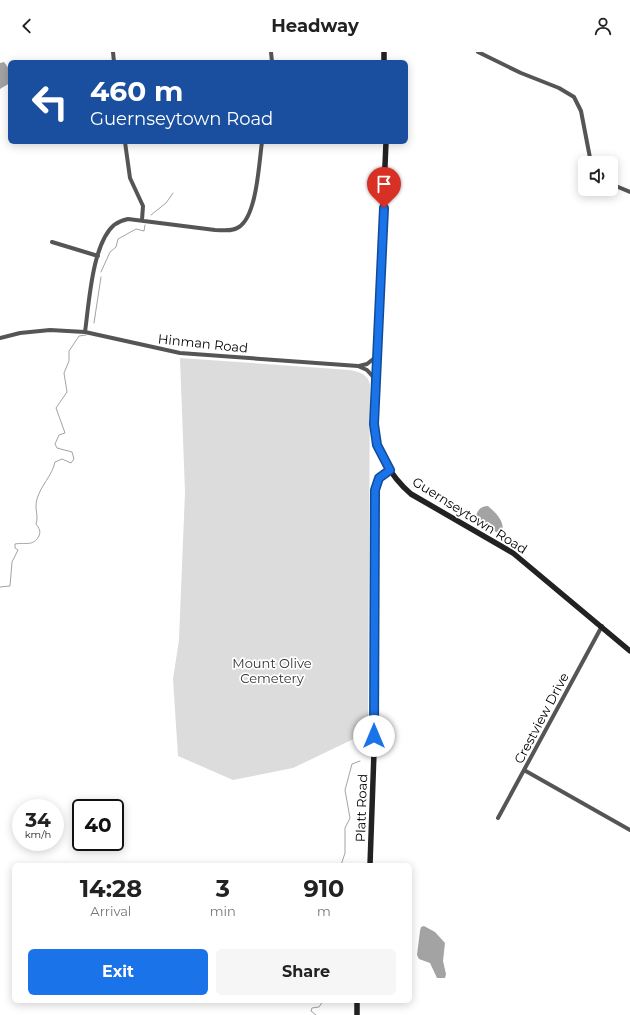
<!DOCTYPE html>
<style>
:root{--surface:#fff;--page:#f6f6f6;--text:#222;--muted:#767676;--accent:#1a73e8}
body{margin:0;font-family:Montserrat,sans-serif;background:var(--page);color:var(--text);height:100vh;display:flex;flex-direction:column;font-size:15px;white-space:nowrap}
*{box-sizing:border-box;margin:0}
p{font-size:13px;color:var(--muted)}
.icon{flex:none;width:22px;height:22px;fill:none;stroke:currentColor;stroke-width:2;stroke-linecap:round;stroke-linejoin:round}
.map{position:relative;flex:1;overflow:hidden}
.sheet{position:absolute;left:12px;top:811px;width:400px;height:140px;display:flex;flex-direction:column;background:var(--surface);border-radius:6px;box-shadow:0 2px 10px #0003}
.sheet>*{flex:none}
.top-card{position:absolute;left:8px;top:8px;width:400px;height:84px;border-radius:6px;box-shadow:0 2px 10px #0003;background:#1a4fa0;color:#fff;overflow:hidden}
.buttons{position:absolute;left:578px;top:104px;display:grid;gap:8px}
.buttons a{display:grid;place-items:center;width:40px;height:40px;border-radius:6px;background:var(--surface);box-shadow:0 2px 10px #0003;font-size:20px}
.speed{position:absolute;left:12px;top:747px;display:flex;gap:8px;font-size:20px;font-weight:700;text-align:center}
.speed>*{display:grid;place-content:center;width:52px;height:52px;border-radius:50%;background:var(--surface);box-shadow:0 2px 10px #0003;line-height:1}
.speed small{font-size:10px;font-weight:400}
.speed .limit{border:2px solid #111;border-radius:6px;background:#fff;color:#111}
.pin{position:absolute;display:grid;place-items:center;width:34px;height:34px;color:#fff;margin:-41px -17px;border-radius:50% 50% 50% 0;rotate:-45deg;box-shadow:0 0 4px #0007}
.pin .icon{rotate:45deg}
.me{position:absolute;width:44px;margin:-22px;rotate:0deg;stroke-linejoin:round;filter:drop-shadow(0 0 3px #0008)}
.turn{display:flex;align-items:center;gap:14px;height:84px;padding:0 16px;font-size:18px}
.turn .icon{width:52px;height:52px;stroke-width:2.5}
.turn b{display:block;font-size:28px;line-height:34px}
.eta{display:flex;justify-content:space-evenly;align-items:center;height:68px;text-align:center}
.eta b{font-size:24px;font-weight:700;line-height:28px}
.cta{display:flex;gap:8px;margin-top:auto;padding:8px 16px}
.cta a{flex:1;height:46px;border-radius:6px;background:var(--accent);color:#fff;font-size:16px;font-weight:700;line-height:46px;text-align:center}
.cta a+a{background:var(--page);color:var(--text)}
header{display:flex;justify-content:space-between;align-items:center;height:52px;padding:0 16px;background:var(--surface);font-size:18px;font-weight:700}
.map>svg:first-child{display:block}
</style>
<header><svg class="icon" aria-label="back" viewBox="0 0 24 24"><path d="M15 5l-7 7 7 7"/></svg>Headway<svg class="icon" aria-label="person" viewBox="0 0 24 24"><circle cx="12" cy="8" r="4"/><path d="M4 21q1-7 8-7t8 7"/></svg></header>
<div class="map">
<svg width="630" height="963" viewBox="0 0 630 963">
<rect width="100%" height="100%" fill="#fff"/>
<path fill="#dcdcdc" d="M 180,306 L 350,318 C 360,320 368,322 370,333 L 368,680 L 293,716 L 233,728 L 178,704 L 173,627 L 179,588 L 185,440 Z"/>
<path fill="#a3a3a3" d="M 4,10 L 10,18 L 10,31 L 0,37 L 0,11 Z
M 488,454 C 495,460 507,471 501,481 L 498,481 L 476,469 C 475,460 480,454 488,454 Z
M 424,874 L 435,880 L 445,891 L 443,909 L 446,922 L 445,926 L 437,926 L 430,911 L 419,907 L 417,903 L 420,879 L 421,875 Z"/>
<g fill="none" stroke-linecap="round" stroke-linejoin="round">
<path stroke="#a3a3a3" stroke-width="1" d="M 151,163 L 166,151 L 173,141
M 101,220 L 110,200 L 116,195 L 118,187 L 136,177 L 144,179 L 145,173
M 94,271 L 101,225
M 0,535 L 10,534 L 12,510 L 18,498 L 15,496 L 15,492 C 25,490 33,495 39,484 C 41,479 39,476 36,472 C 39,464 34,457 37,447 C 41,433 52,424 55,410 L 62,407 L 71,411 L 74,407 L 72,400 L 57,396 L 55,392 L 59,383 L 65,381 L 56,356 L 67,340 L 64,321 L 69,309 L 69,299 L 79,284 L 86,283
M 341,813 L 345,801 L 345,776 L 350,766 L 345,738 L 352,712 L 360,709
M 316,963 L 311,959 L 312,956 L 319,955 L 323,949"/>
<path stroke="#555" stroke-width="4" d="M 113,0 L 114,10
M 271,0 L 272,10
M 478,0 L 521,21 L 559,36 L 574,45 L 581,59 L 591,111
M 125,90 L 130,126 L 143,154 L 142,168
M 611,132 L 630,140
M 52,190 L 98,204
M 85,280 C 89,252 92,192 114,173 C 118,170 123,168 128,167 L 215,178 C 223,178 232,180 239,175 C 257,164 259,110 262,90
M 0,286 L 20,281 L 50,278 L 85,280 L 180,301 L 358,314 L 367,318 L 376,328
M 359,314 L 367,312 L 377,304
M 524,718 L 630,778
M 498,766 L 602,574"/>
<path stroke="#222" stroke-width="5.5" d="M 384,0 L 384,10
M 386,90 L 374,372 C 378,401 389,423 411,442 L 513,501 L 630,599
M 370,813 L 374,700 L 375,438 L 379,427 L 390,418
M 357,949 L 357,963"/>
</g>
<g fill="none" stroke-linecap="round" stroke-linejoin="round">
<defs>
<path id="route" d="M 374,684 L 375,438 L 379,426 L 390,418 L 377,393 L 374,372 L 384,156"/>
</defs>
<use href="#route" stroke="#114b97" stroke-width="10"/>
<use href="#route" stroke="#1a73e8" stroke-width="7"/>
</g>
<g text-anchor="middle" stroke-width="3.5" stroke-linejoin="round" paint-order="stroke">
<g font-size="13" fill="#000" stroke="#fff">
<text transform="translate(203 291) rotate(6)" y="5">Hinman Road</text>
<text transform="translate(470 463) rotate(32)" y="5">Guernseytown Road</text>
<text transform="translate(541 666) rotate(-62)" y="5">Crestview Drive</text>
<text transform="translate(361 756) rotate(-88)" y="5">Platt Road</text>
</g>
<g font-size="13" fill="#333" stroke="#fff">
<text x="272" y="616">Mount Olive<tspan x="272" dy="15">Cemetery</tspan></text>
</g>
</g>
</svg>
<div class="buttons">
<a><svg class="icon" aria-label="sound" viewBox="0 0 24 24"><path d="M4 9h4l5-4v14l-5-4H4zM17 9q2 3 0 6"/></svg></a>
</div>
<div class="speed"><div>34<small>km/h</small></div><div class="limit">40</div></div>
<div class="pin" style="left:384px;top:156px;background:#d93025"><svg class="icon" aria-label="arrive" viewBox="0 0 24 24"><path d="M6 21V4h12l-3 4 3 4H6"/></svg></div>
<svg class="me" style="left:374px;top:684px" viewBox="-20 -20 40 40"><circle r="19" fill="#fff"/><path d="M0-13L10 11 0 6-10 11z" fill="#1a73e8"/></svg>
<div class="top-card">
<div class="turn"><svg class="icon" aria-label="left" viewBox="0 0 24 24"><path d="M17 20v-9H6M10 6l-5 5 5 5"/></svg><div><b>460 m</b>Guernseytown Road</div></div>
</div>
<section class="sheet">
<div class="eta">
<div><b>14:28</b><p>Arrival</p></div>
<div><b>3</b><p>min</p></div>
<div><b>910</b><p>m</p></div>
</div>
<div class="cta"><a>Exit</a><a>Share</a></div>
</section>
</div>
